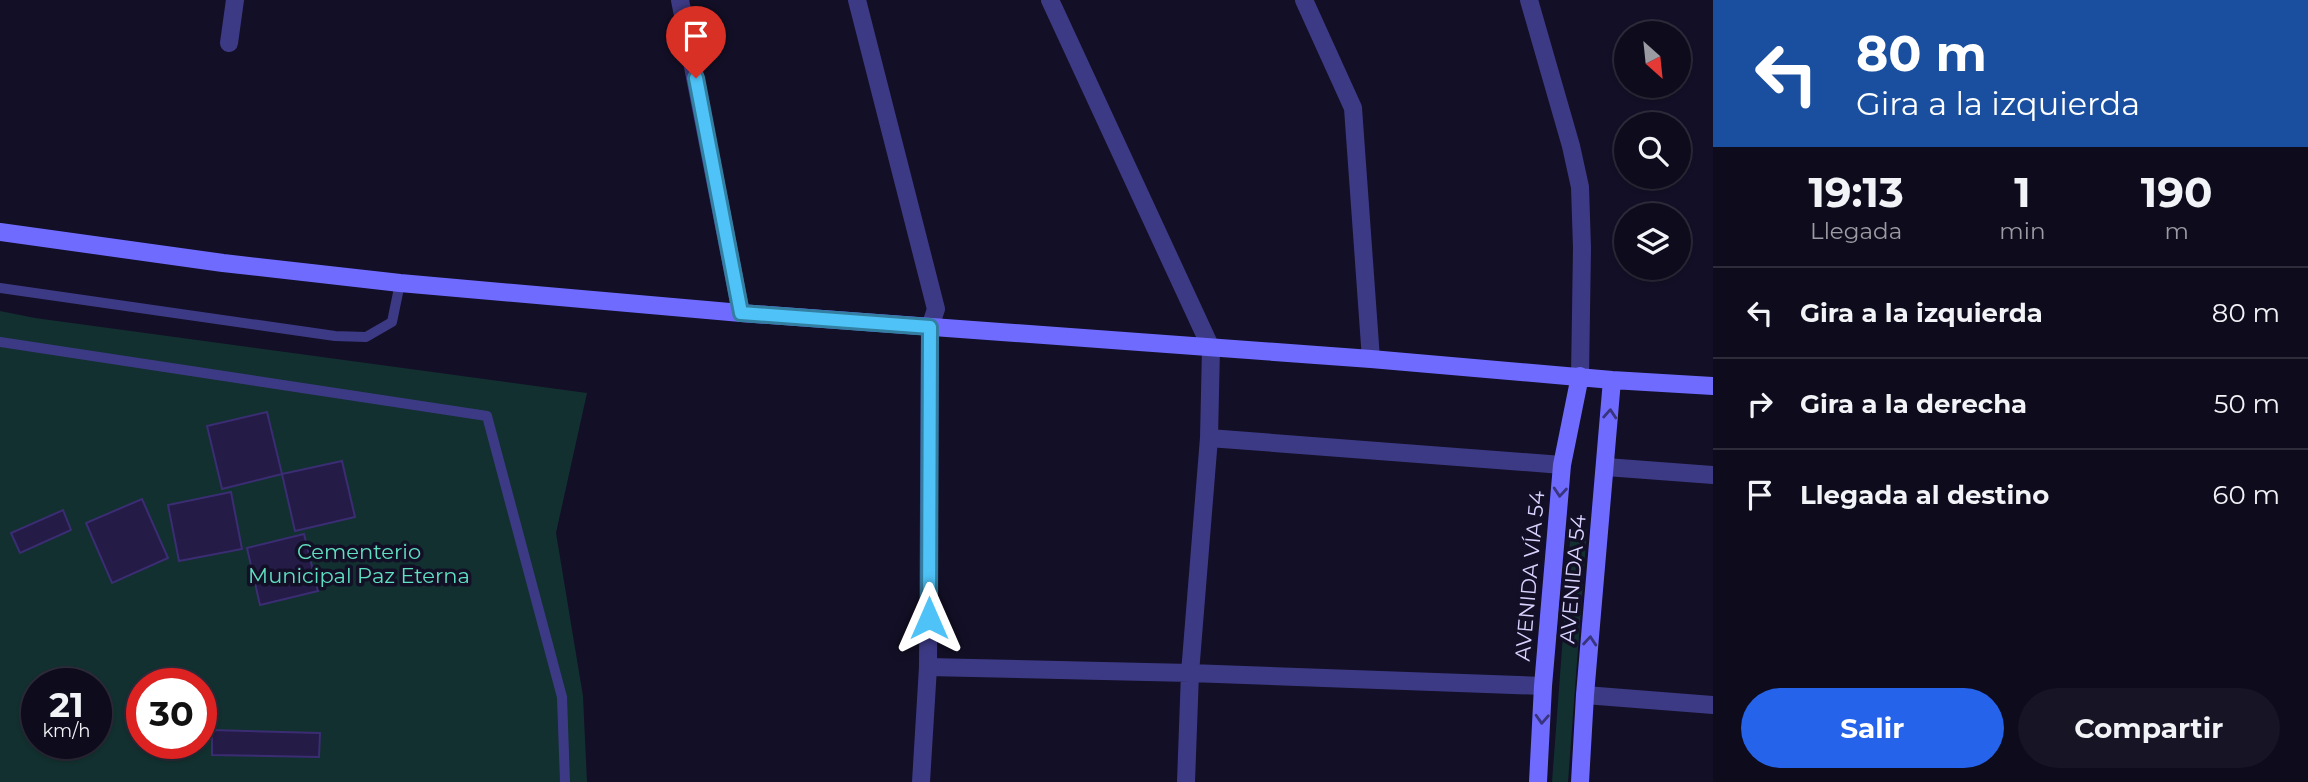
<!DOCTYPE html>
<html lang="es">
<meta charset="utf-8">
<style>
:root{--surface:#0e0b1c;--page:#171425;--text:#f1f3f6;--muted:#9b9ba3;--line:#2e2b3b;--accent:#2563eb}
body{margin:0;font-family:Montserrat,sans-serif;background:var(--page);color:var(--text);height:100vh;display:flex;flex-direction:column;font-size:26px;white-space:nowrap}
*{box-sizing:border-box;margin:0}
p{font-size:23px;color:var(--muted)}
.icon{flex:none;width:38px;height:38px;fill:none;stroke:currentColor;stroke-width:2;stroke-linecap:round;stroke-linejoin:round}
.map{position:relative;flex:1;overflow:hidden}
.drawer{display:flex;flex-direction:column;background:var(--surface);width:595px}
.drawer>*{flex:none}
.hud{background:#1a4fa0;color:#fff;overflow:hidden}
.needle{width:46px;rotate:153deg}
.buttons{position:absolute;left:1614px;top:21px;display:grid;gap:14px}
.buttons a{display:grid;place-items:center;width:77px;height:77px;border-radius:50%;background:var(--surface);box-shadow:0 2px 5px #0004,0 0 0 2px var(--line);font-size:35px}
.speed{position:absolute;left:21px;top:668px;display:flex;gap:14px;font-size:35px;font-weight:700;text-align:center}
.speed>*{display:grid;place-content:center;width:91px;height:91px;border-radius:50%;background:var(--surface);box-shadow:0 2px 5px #0004,0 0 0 2px var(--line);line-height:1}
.speed small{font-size:18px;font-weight:400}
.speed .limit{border:10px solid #d22;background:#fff;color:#111}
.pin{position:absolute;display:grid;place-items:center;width:60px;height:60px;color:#fff;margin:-72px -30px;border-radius:50% 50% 50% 0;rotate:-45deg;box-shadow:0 0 7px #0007}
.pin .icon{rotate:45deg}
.me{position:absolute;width:77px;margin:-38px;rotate:0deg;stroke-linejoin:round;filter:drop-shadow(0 0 5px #0008)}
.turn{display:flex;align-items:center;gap:24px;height:147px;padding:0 28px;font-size:32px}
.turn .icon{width:91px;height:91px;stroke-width:2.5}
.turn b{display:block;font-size:49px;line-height:60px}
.eta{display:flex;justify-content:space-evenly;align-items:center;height:119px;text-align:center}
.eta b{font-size:42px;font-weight:700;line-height:49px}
.action{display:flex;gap:14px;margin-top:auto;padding:14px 28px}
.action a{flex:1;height:80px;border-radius:42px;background:var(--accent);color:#fff;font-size:28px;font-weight:700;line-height:80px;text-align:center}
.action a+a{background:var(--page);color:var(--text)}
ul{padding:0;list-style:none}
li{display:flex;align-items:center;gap:21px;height:91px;padding:0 28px;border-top:2px solid var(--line)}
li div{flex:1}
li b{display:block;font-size:26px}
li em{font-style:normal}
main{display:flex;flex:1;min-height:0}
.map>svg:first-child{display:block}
</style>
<main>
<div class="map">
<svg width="1713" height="782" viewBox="0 0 1713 782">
<rect width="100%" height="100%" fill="#130f26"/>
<path fill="#12302f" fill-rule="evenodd" d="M 0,311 L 35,318 L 587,393 L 556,533 L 583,696 L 587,782 L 0,782 ZM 37,684 L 96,684 L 96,744 L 37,744 ZM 142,684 L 201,684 L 201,744 L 142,744 Z
M 1571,528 L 1587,529 L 1568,782 L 1552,782 Z"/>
<path fill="#241b47" stroke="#3b2d73" stroke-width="2" d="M 267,412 L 282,474 L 222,489 L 207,426 Z
M 342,461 L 355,517 L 295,531 L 282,474 Z
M 231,492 L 242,549 L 179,561 L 168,505 Z
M 142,499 L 168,558 L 112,583 L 86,523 Z
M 63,510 L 71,530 L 20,553 L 11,533 Z
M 304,534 L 318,591 L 260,605 L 247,548 Z
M 201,697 L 208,697 L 207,711 L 201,711 Z
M 212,730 L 320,733 L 319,757 L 212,755 Z"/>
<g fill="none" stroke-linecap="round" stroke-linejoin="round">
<path stroke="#3d3a85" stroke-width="10" d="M 0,288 L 335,336 L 366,337 L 392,322 L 400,283
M 0,342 L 487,416 L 562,697 L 565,782"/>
<path stroke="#3d3a85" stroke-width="18" d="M 680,0 L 741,313
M 857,0 L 936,309 L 930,327 L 928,667 L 921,782
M 1050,0 L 1211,348 L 1209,438 L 1190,673 L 1186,782
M 1304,0 L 1353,108 L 1371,359
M 1529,0 L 1571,146 L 1580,187 L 1582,248 L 1580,376
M 229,43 L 235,0
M 1209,438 L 1562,465
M 1606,467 L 1713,475
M 928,667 L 1190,673 L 1543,686
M 1585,695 L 1713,705"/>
<path stroke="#6f6bff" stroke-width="18" d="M 0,232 L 223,263 L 400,283 L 741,313 L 1371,359 L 1612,380 L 1713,386
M 1538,782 L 1543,686 L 1562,465 L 1580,376
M 1580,782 L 1585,695 L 1612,380"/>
</g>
<defs><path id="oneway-chevron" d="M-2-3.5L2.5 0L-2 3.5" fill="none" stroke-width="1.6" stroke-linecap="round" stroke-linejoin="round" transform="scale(1.75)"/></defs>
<g stroke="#38347d">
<use href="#oneway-chevron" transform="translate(1610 414) rotate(-86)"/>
<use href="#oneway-chevron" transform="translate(1560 492) rotate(95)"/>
<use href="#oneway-chevron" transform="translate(1590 641) rotate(-85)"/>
<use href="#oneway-chevron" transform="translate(1542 719) rotate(93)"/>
</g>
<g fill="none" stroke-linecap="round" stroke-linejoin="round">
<defs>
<path id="route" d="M 696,78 L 741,313 L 930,327 L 929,618"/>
</defs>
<use href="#route" stroke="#337fa1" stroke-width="18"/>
<use href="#route" stroke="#4fc3f7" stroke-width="12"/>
</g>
<g text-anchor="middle" stroke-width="7" stroke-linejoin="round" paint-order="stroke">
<g font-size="21" fill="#5fe0c0" stroke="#130f26">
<text x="359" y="559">Cementerio<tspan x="359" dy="24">Municipal Paz Eterna</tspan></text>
</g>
<g font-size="21" fill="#d9d4ff" stroke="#130f26">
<text transform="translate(1530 576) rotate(-85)" y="7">AVENIDA VÍA 54</text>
<text transform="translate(1573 579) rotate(-85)" y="7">AVENIDA 54</text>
</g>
</g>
</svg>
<div class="buttons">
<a><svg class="needle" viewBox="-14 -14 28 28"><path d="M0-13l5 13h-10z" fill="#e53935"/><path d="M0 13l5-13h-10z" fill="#9b9ba3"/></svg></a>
<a><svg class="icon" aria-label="search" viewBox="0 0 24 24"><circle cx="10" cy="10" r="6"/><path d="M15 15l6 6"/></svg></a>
<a><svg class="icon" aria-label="layers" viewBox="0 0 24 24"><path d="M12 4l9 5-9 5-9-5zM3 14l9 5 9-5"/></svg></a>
</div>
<div class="speed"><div>21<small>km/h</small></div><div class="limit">30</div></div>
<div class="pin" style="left:696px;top:78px;background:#d93025"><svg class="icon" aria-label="arrive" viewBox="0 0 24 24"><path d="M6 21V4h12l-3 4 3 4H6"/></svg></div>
<svg class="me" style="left:929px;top:618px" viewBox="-20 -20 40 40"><path d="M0-17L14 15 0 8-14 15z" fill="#4fc3f7" stroke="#fff" stroke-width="4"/></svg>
</div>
<section class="drawer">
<div class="hud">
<div class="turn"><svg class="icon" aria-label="left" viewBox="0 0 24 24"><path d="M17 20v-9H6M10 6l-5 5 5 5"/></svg><div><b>80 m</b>Gira a la izquierda</div></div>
</div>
<div class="eta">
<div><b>19:13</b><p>Llegada</p></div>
<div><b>1</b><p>min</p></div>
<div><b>190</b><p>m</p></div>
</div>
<ul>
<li><svg class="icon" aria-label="left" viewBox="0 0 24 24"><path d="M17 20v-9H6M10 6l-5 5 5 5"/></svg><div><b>Gira a la izquierda</b></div><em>80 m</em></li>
<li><svg class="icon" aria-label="right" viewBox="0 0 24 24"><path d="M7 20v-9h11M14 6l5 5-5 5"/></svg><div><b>Gira a la derecha</b></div><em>50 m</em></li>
<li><svg class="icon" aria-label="arrive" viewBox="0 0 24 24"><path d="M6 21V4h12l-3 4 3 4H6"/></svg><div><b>Llegada al destino</b></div><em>60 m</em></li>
</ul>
<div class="action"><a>Salir</a><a>Compartir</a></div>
</section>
</main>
